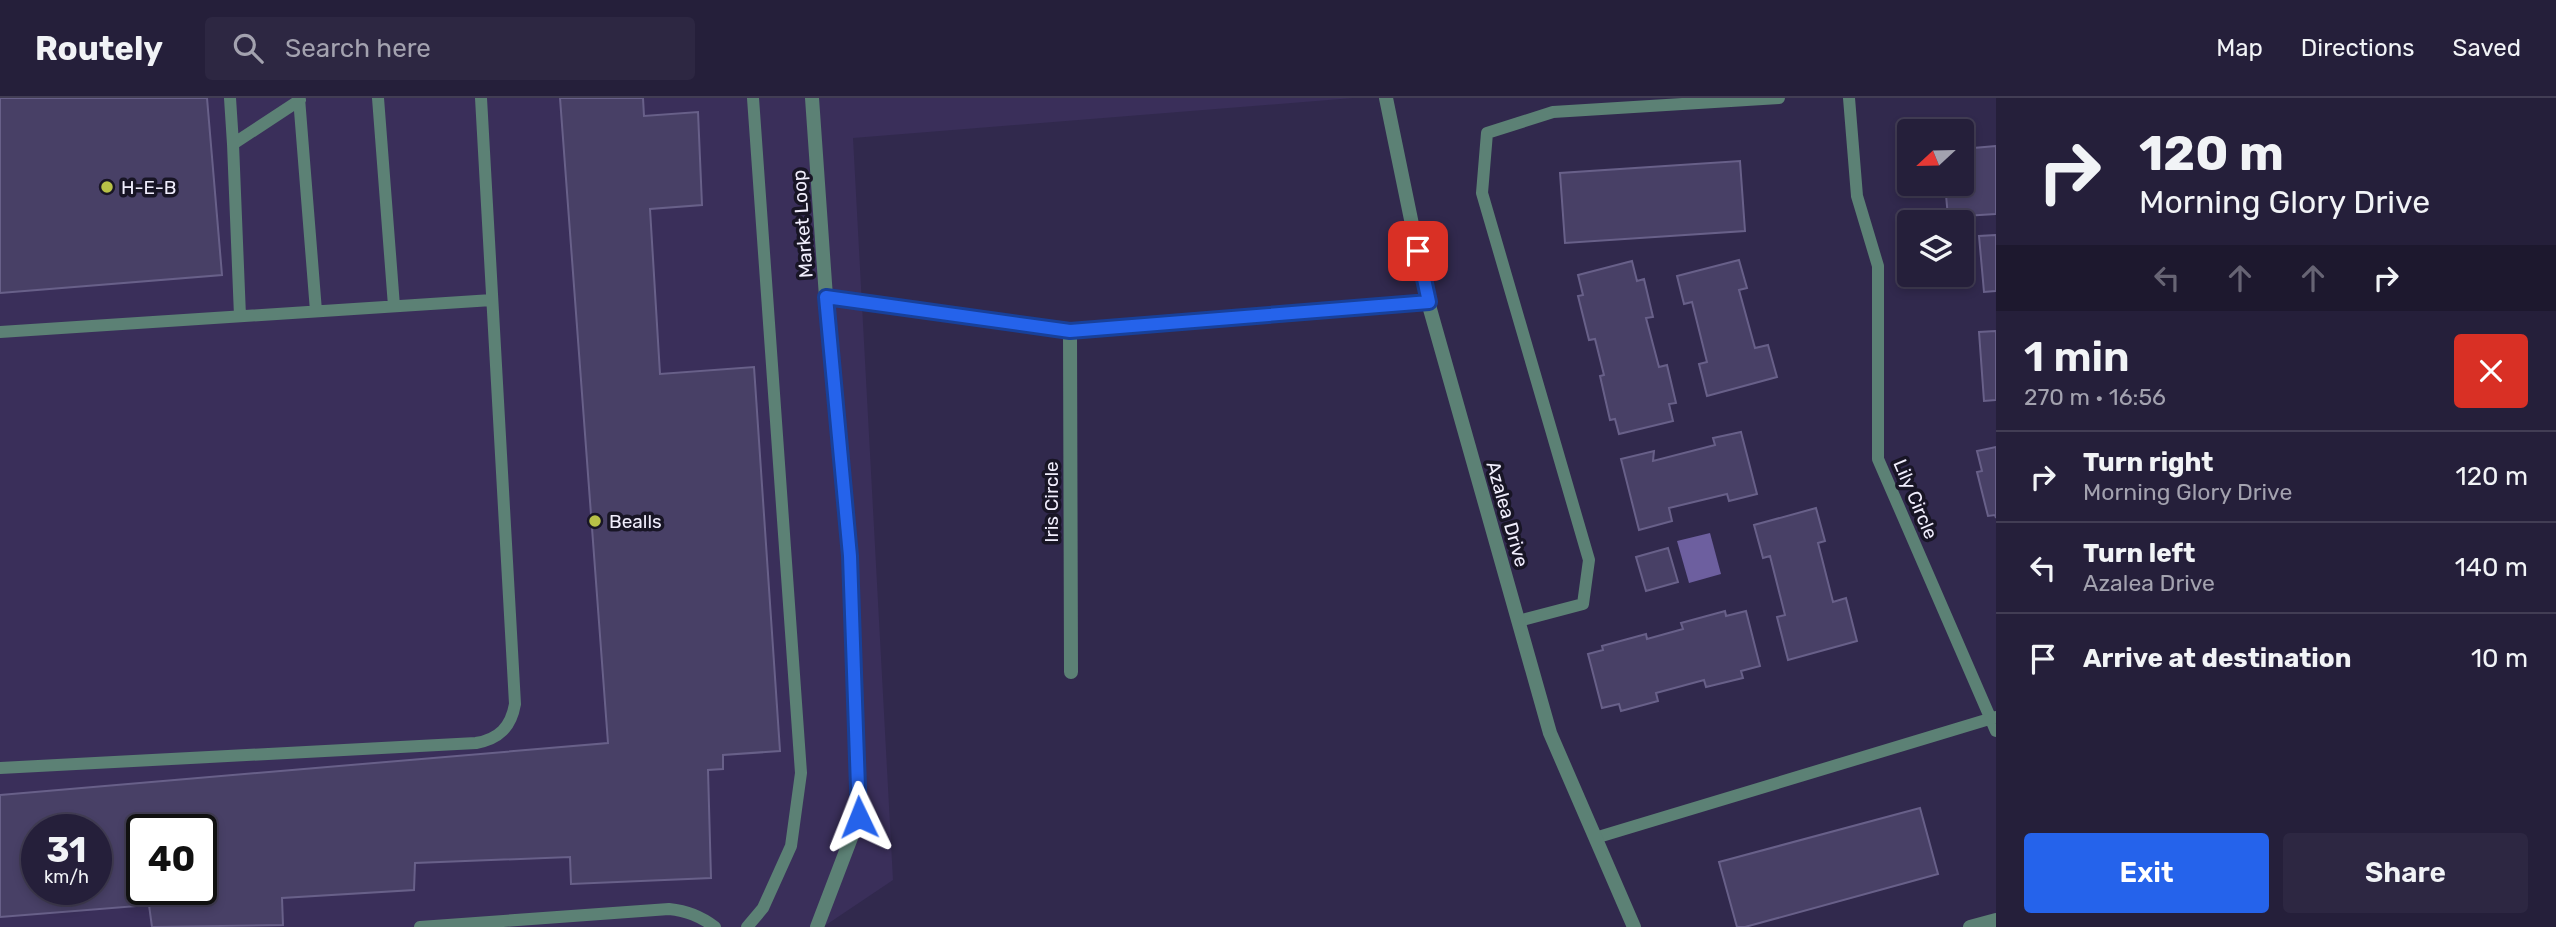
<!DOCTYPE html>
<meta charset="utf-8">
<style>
:root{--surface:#251f3a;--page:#2d2742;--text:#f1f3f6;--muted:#a3a2af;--line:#423d54;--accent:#2563eb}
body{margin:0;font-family:Rubik,sans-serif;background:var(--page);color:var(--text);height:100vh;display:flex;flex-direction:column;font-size:26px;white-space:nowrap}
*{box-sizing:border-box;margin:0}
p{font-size:23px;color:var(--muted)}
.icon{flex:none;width:38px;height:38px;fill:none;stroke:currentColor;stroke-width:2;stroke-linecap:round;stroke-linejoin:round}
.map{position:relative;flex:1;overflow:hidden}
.details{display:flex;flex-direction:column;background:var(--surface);width:560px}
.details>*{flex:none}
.top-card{background:#251f3a;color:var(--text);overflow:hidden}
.needle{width:46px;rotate:248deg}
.buttons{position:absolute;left:1897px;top:21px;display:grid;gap:14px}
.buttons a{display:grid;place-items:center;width:77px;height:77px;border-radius:7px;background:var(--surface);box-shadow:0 4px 10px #0003,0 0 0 2px var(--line);font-size:35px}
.speed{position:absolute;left:21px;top:716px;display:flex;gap:14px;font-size:35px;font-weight:700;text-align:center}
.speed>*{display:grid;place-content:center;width:91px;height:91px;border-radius:50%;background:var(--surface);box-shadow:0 4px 10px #0003,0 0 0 2px var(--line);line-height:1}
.speed small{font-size:18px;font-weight:400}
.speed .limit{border:4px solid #111;border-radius:10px;background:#fff;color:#111}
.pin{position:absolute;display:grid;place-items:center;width:60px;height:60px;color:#fff;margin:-30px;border-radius:14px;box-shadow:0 4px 10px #0006}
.me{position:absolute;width:77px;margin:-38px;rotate:358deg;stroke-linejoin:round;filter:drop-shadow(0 0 5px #0008)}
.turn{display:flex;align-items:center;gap:24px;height:147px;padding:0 28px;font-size:32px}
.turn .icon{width:91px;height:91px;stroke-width:2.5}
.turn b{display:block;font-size:49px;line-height:60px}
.lanes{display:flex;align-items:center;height:66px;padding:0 28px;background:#0003;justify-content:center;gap:35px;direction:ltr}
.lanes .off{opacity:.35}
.round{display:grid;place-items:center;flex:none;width:74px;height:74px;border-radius:7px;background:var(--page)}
.head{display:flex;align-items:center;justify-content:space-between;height:119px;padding:0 28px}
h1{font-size:42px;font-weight:600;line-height:52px}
.action{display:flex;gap:14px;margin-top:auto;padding:14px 28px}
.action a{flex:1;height:80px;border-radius:7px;background:var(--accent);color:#fff;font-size:28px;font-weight:600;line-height:80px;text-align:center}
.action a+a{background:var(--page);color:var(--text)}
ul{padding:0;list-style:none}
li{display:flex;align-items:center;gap:21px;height:91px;padding:0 28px;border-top:2px solid var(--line)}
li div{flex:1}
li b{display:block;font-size:26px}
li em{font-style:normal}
header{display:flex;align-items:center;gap:42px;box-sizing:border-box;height:98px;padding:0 35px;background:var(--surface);border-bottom:2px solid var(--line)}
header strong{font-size:33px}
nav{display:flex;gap:38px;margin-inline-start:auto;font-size:24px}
.search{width:490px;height:63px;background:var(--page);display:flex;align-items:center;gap:18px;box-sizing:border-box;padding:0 24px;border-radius:7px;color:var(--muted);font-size:26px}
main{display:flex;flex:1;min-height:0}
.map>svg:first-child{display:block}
</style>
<header>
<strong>Routely</strong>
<div class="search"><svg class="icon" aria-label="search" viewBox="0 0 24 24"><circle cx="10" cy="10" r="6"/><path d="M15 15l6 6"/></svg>Search here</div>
<nav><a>Map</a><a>Directions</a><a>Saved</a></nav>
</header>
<main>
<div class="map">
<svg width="1996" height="829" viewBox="0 0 1996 829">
<rect width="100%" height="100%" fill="#31294d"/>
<path fill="#3a2f5a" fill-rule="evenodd" d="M 0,0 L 1353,0 L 853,40 L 893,782 L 823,829 L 0,829 ZM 37,732 L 96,732 L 96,791 L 37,791 ZM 142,732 L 201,732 L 201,791 L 142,791 Z"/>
<path fill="#6d5f9f" d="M 1710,435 L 1721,476 L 1689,485 L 1677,443 Z"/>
<path fill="#484066" stroke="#686089" stroke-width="2" fill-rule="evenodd" d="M 0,0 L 207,0 L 222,177 L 0,195 Z
M 560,0 L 643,0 L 644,18 L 698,14 L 702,107 L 650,111 L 660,276 L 754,269 L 780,653 L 723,657 L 723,671 L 708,672 L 711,780 L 571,786 L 570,759 L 415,765 L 414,792 L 282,800 L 283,827 L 152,829 L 149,807 L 0,819 L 0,697 L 608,645 ZM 37,732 L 96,732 L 96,791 L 37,791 ZM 142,732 L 201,732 L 201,791 L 142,791 Z
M 1996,48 L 1996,116 L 1948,119 L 1945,86 L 1962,86 L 1962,51 Z
M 1740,63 L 1745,133 L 1565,145 L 1560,75 Z
M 1996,137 L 1996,193 L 1984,194 L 1979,138 Z
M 1739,162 L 1747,190 L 1739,192 L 1755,250 L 1768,247 L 1777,279 L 1707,298 L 1699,266 L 1707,264 L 1692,204 L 1684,206 L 1677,178 Z
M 1632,163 L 1637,183 L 1644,181 L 1653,219 L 1646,220 L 1659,269 L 1667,267 L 1676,305 L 1669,306 L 1673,323 L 1619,336 L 1615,321 L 1610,322 L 1600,278 L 1604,277 L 1595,241 L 1589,242 L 1578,198 L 1583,197 L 1578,177 Z
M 1996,233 L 1996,302 L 1984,303 L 1979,234 Z
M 1741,334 L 1757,396 L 1729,403 L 1727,396 L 1669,410 L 1672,423 L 1639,432 L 1621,361 L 1654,353 L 1653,363 L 1715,347 L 1713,340 Z
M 1996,349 L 1996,420 L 1995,417 L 1988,418 L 1977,374 L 1982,373 L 1977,353 Z
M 1816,410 L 1825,443 L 1818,445 L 1833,504 L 1846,500 L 1857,543 L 1788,562 L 1777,519 L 1785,517 L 1770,458 L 1763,460 L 1754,427 Z
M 1668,450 L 1678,484 L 1646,493 L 1636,459 Z
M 1725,513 L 1726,518 L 1746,513 L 1760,568 L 1741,573 L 1743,580 L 1706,589 L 1704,582 L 1656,595 L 1658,603 L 1621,613 L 1619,606 L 1602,610 L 1588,556 L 1603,552 L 1602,548 L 1646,536 L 1647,541 L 1683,531 L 1681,525 Z
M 1920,710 L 1938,776 L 1745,829 L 1737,829 L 1719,764 Z"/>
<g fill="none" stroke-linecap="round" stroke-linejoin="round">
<path stroke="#5c8175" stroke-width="12" d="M 230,0 L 233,46
M 299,0 L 316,213
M 378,0 L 394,208
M 1849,0 L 1857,98 L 1878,168 L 1878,361 L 1996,633
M 240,218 L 233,46 L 300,2
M 0,234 L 492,202
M 1518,523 L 1583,506 L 1589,462 L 1482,95 L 1487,35 L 1553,14 L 1779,0
M 0,670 L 476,645 C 499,641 511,629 515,606 L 481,0
M 1595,740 L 1996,619
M 420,829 L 669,811 C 687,813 700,818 715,829
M 747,829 L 763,810 L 791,748 L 801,675 L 753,0"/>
<path stroke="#5c8175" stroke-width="14" d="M 1386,0 L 1428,204 L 1550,635 L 1634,829
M 826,199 L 1070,233 L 1428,204
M 1070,233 L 1071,574
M 1970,829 L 1996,822"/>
<path stroke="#5c8175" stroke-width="14" d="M 812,0 L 826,199 L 851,458 L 859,719 L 817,829"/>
</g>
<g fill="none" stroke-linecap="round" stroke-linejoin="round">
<defs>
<path id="route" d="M 859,719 L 850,458 L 826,199 L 1070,233 L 1429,204 L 1418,153"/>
</defs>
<use href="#route" stroke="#184099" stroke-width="18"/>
<use href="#route" stroke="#2563eb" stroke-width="12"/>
</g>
<g fill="#b8c147" stroke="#181525" stroke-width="2.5">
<circle cx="107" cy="89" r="7"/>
<circle cx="595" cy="423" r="7"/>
</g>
<g text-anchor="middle" stroke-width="7" stroke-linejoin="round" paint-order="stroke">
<g font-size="19" fill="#f0edfc" stroke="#181525" text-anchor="start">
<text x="121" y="96">H-E-B</text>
<text x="609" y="430">Bealls</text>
</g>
<g font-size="19" fill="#f0edfc" stroke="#181525">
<text transform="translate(802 126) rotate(-94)" y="7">Market Loop</text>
<text transform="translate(1916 401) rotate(67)" y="7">Lily Circle</text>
<text transform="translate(1051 404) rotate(-90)" y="7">Iris Circle</text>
<text transform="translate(1508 416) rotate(74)" y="7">Azalea Drive</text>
</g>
</g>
</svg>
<div class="buttons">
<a><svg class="needle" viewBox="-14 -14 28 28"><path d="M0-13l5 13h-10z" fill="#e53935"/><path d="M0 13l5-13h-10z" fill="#a3a2af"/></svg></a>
<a><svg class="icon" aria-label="layers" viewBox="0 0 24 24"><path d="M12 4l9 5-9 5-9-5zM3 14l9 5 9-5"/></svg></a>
</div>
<div class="speed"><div>31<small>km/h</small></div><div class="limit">40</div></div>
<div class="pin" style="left:1418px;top:153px;background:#d93025"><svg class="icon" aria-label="arrive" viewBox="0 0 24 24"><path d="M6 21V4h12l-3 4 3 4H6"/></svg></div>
<svg class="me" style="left:859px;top:719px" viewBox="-20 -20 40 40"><path d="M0-17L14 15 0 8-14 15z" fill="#2563eb" stroke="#fff" stroke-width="4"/></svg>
</div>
<section class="details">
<div class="top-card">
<div class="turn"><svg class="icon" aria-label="right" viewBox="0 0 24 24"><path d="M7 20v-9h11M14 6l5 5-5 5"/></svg><div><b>120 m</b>Morning Glory Drive</div></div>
<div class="lanes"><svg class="icon off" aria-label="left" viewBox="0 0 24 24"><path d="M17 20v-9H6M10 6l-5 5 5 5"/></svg><svg class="icon off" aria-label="ahead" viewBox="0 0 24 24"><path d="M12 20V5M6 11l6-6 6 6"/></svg><svg class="icon off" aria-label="ahead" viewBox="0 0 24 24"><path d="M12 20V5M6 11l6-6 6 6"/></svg><svg class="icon" aria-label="right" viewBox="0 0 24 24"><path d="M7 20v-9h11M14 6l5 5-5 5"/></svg></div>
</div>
<div class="head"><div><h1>1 min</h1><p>270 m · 16:56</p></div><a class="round" style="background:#d93025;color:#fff"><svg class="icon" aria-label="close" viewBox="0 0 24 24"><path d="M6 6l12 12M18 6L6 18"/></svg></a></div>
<ul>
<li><svg class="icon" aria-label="right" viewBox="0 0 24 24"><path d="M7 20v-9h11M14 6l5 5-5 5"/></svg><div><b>Turn right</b><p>Morning Glory Drive</p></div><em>120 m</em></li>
<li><svg class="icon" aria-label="left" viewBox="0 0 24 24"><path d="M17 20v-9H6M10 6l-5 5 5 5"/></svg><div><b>Turn left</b><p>Azalea Drive</p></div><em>140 m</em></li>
<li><svg class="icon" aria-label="arrive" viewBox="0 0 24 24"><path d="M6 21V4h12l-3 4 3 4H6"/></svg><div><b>Arrive at destination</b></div><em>10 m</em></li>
</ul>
<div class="action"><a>Exit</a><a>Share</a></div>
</section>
</main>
